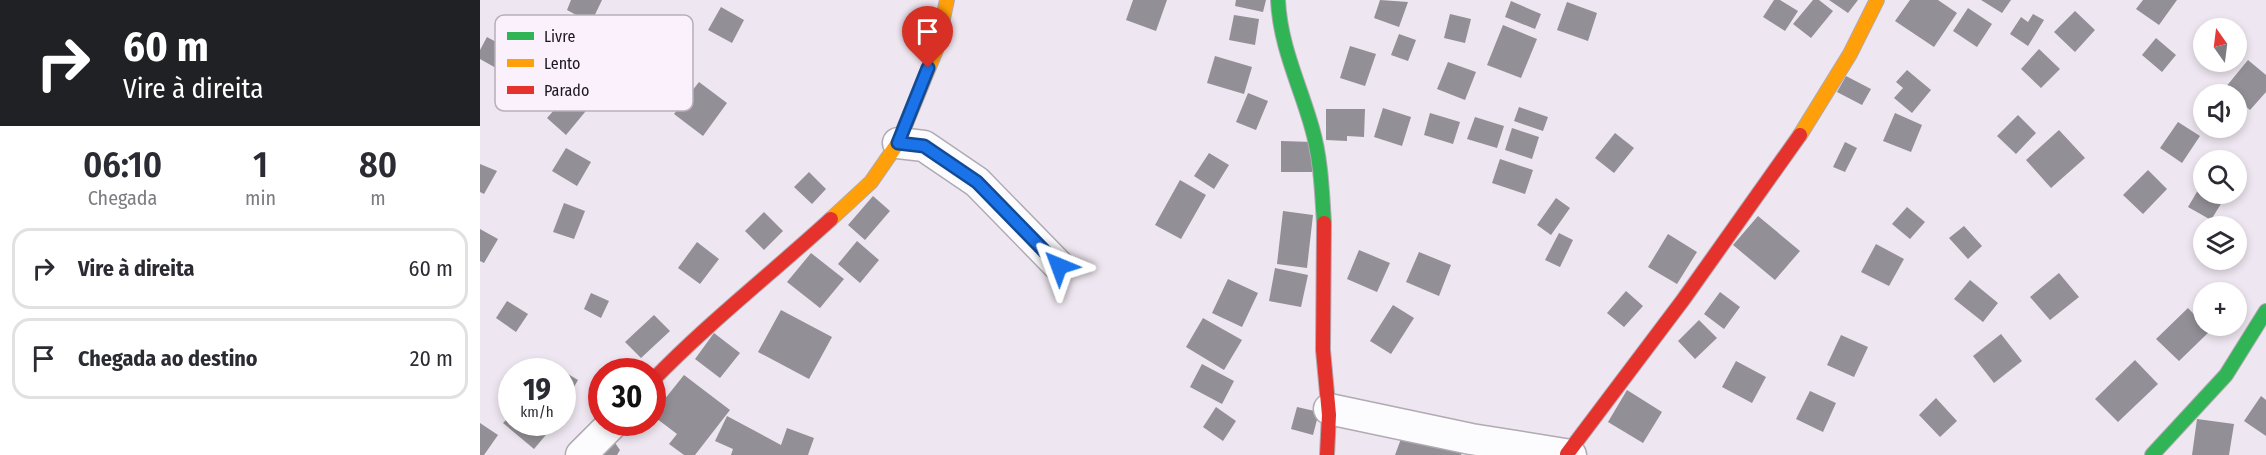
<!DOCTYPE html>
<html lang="pt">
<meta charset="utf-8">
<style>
:root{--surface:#fff;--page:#f2f2f3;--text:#2b2b33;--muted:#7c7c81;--line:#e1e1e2}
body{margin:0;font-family:"Fira Sans Condensed",sans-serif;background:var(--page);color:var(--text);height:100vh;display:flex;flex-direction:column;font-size:22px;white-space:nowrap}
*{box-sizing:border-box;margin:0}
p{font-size:20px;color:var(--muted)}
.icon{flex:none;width:33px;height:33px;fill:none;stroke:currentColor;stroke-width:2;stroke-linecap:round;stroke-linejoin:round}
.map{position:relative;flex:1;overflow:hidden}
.side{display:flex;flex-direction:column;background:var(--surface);width:480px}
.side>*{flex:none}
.top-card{background:#202124;color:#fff;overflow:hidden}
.needle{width:39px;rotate:346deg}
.fabs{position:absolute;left:1713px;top:18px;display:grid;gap:12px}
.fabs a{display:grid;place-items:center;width:54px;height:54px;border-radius:50%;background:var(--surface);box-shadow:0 3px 9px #0003;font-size:30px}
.speed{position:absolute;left:18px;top:358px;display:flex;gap:12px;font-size:30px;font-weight:700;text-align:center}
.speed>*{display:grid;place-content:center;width:78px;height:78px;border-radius:50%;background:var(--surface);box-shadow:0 3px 9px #0003;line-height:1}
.speed small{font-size:15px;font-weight:400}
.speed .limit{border:9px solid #d22;background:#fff;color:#111}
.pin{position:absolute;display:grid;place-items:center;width:51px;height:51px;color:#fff;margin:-62px -26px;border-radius:50% 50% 50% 0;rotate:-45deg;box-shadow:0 0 6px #0007}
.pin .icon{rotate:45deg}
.me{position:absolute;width:66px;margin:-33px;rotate:316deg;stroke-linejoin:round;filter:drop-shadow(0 0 4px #0008)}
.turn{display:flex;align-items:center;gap:21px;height:126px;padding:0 24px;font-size:27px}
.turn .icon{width:78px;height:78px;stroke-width:2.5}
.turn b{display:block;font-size:42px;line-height:51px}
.eta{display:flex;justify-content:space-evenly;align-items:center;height:102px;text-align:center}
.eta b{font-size:36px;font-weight:600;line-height:42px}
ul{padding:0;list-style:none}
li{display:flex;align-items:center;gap:18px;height:81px;margin:0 12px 9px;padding:0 12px;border:3px solid var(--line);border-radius:18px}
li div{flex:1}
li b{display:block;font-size:22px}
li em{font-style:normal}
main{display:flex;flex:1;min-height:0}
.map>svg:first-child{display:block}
</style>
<main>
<section class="side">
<div class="top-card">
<div class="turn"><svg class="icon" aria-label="right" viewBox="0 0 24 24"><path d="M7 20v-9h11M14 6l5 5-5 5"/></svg><div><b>60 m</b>Vire à direita</div></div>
</div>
<div class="eta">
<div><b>06:10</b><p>Chegada</p></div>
<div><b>1</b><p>min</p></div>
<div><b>80</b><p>m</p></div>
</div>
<ul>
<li><svg class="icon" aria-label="right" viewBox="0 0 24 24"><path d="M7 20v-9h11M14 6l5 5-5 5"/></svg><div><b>Vire à direita</b></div><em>60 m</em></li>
<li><svg class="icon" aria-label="arrive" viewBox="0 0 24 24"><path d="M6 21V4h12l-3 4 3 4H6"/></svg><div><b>Chegada ao destino</b></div><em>20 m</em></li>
</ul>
</section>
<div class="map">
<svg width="1786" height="455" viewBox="0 0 1786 455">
<rect width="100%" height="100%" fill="#eee6f0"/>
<path fill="#938f96" d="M 91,0 L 122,0 L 111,23 L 87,10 Z
M 653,0 L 687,0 L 676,31 L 646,20 Z
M 756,0 L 786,0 L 783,12 L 755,6 Z
M 900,0 L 928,2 L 919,27 L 894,18 Z
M 1294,0 L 1300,0 L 1318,11 L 1305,31 L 1283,17 Z
M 1333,0 L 1339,0 L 1353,11 L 1331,38 L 1313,24 Z
M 1349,0 L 1378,0 L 1368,13 Z
M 1430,0 L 1458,0 L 1477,13 L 1454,47 L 1415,21 Z
M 1501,0 L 1531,0 L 1522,13 Z
M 1663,0 L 1697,0 L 1679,25 L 1656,9 Z
M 1031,1 L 1061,14 L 1055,29 L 1025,17 Z
M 1087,2 L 1117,13 L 1108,41 L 1077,30 Z
M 241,7 L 264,20 L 252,43 L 228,30 Z
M 1488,8 L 1512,24 L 1497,47 L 1473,31 Z
M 1595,11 L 1615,30 L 1595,52 L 1574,32 Z
M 970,14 L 991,19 L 985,43 L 964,38 Z
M 1553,14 L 1564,20 L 1548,46 L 1530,34 L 1541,17 L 1548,22 Z
M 754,15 L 779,19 L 775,45 L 749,40 Z
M 1023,25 L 1057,39 L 1041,78 L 1007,65 Z
M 25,31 L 34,36 L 16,68 L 0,59 L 0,50 L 7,37 L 18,43 Z
M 919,34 L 936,40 L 928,61 L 911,55 Z
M 1676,38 L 1696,55 L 1682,72 L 1662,55 Z
M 870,46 L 896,54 L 885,86 L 860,78 Z
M 1559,49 L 1580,69 L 1561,88 L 1541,69 Z
M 735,56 L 772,67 L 764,94 L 727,83 Z
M 1768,60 L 1786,75 L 1786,92 L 1770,110 L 1756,98 L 1756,94 L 1752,94 L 1745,88 Z
M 968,62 L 996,72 L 985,100 L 957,89 Z
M 1427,70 L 1451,90 L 1432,113 L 1414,98 L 1423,88 L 1416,82 Z
M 1366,76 L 1391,89 L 1382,105 L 1357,92 Z
M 219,82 L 247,103 L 223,136 L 194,114 Z
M 92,90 L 110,106 L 86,135 L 67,118 Z
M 768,93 L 788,101 L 776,130 L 756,122 Z
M 1039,107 L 1068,117 L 1063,131 L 1034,121 Z
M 903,108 L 931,117 L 922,146 L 894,137 Z
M 846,109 L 885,109 L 884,137 L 867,136 L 867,141 L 846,140 Z
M 950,113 L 980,122 L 973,144 L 944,135 Z
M 1415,113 L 1442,125 L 1431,152 L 1403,141 Z
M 1538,115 L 1556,133 L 1536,154 L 1517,136 Z
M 995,117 L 1024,126 L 1017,148 L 987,139 Z
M 1698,122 L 1720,136 L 1702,163 L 1680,148 Z
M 1032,128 L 1059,137 L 1052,159 L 1025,150 Z
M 1579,130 L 1605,158 L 1571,188 L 1546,160 Z
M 1135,133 L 1154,148 L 1134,173 L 1115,158 Z
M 801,141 L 833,142 L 832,172 L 801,172 Z
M 1365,142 L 1377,148 L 1365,172 L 1353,167 Z
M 86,148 L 111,162 L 97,186 L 72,171 Z
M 729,153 L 749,165 L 734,189 L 714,176 Z
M 1020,159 L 1053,170 L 1045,194 L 1012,183 Z
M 0,164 L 17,171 L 4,194 L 0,192 Z
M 1668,170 L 1687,189 L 1663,214 L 1643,195 Z
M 329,172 L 346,189 L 332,204 L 314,187 Z
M 700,180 L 726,195 L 701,239 L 675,225 Z
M 1724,180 L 1724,194 L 1747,194 L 1731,220 L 1708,207 Z
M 393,196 L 410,211 L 385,240 L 368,225 Z
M 1076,198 L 1090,208 L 1071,235 L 1057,225 Z
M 84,203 L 105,211 L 94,239 L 73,232 Z
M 1427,207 L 1445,222 L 1430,239 L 1412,224 Z
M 803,211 L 833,215 L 827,268 L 797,264 Z
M 284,212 L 303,231 L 284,250 L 265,231 Z
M 1278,216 L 1320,251 L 1295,280 L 1253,245 Z
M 1484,226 L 1502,246 L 1488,259 L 1469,238 Z
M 0,229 L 18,239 L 4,263 L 0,261 Z
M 1079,233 L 1093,240 L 1080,267 L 1065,260 Z
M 1188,234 L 1217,252 L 1197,284 L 1168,267 Z
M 377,241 L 399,260 L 380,283 L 358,264 Z
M 217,242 L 239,259 L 220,284 L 198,268 Z
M 1396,244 L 1424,259 L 1409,286 L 1381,272 Z
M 879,250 L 910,263 L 897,292 L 867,279 Z
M 939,252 L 971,265 L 959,296 L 926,282 Z
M 331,253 L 364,279 L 340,308 L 307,282 Z
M 795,268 L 828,275 L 821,307 L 789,301 Z
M 1579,273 L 1599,297 L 1570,320 L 1550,297 Z
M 748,279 L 778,293 L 762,327 L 732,313 Z
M 1490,280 L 1518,303 L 1503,322 L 1474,299 Z
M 1146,291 L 1163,306 L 1144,327 L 1127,313 Z
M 1240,292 L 1260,307 L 1244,329 L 1224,314 Z
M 111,293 L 129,301 L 121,318 L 104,309 Z
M 27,301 L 48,314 L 36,332 L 16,318 Z
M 913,305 L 934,318 L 911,354 L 890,341 Z
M 1708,308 L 1730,331 L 1699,361 L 1676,339 Z
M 301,310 L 352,337 L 329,379 L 278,352 Z
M 174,315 L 190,331 L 161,358 L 145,342 Z
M 723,318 L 762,340 L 744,370 L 706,347 Z
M 1219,320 L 1237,338 L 1215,359 L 1198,341 Z
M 234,333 L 260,353 L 240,378 L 215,359 Z
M 1521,334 L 1542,361 L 1514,383 L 1493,356 Z
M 1361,335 L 1388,347 L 1374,377 L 1347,365 Z
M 1655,360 L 1678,384 L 1638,422 L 1615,399 Z
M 1256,361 L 1286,377 L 1272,403 L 1242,387 Z
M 68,362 L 98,380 L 84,404 L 82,403 L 82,372 L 62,372 Z
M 722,364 L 754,381 L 742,404 L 710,387 Z
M 204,375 L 250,410 L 215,455 L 204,455 L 189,444 L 197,434 L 172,415 Z
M 1147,390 L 1182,412 L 1163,443 L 1128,422 Z
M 1330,391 L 1356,403 L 1343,432 L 1316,419 Z
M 1781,396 L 1786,400 L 1786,436 L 1764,421 Z
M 1456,398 L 1477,421 L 1460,437 L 1439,415 Z
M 736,407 L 756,421 L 743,441 L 723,427 Z
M 817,407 L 839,412 L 833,435 L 811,429 Z
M 32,414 L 32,423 L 76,423 L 54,449 L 23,423 Z
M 247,416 L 301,445 L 307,428 L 334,438 L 328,455 L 251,455 L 253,449 L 235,441 Z
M 1717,419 L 1754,424 L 1749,455 L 1712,455 Z
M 0,423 L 18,435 L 4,455 L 0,455 Z
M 925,428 L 984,448 L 981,455 L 915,455 Z
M 128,433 L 140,450 L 137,455 L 113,455 Z"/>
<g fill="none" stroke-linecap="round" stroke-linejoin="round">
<defs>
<path id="street" d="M 418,143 L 444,146 L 497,182 L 579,266
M 849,409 L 991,439 L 1091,455
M 101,455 L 133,423"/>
<path id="fast" d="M 798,0 C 800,46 820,85 832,128 C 841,159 842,192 844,223
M 1672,455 L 1746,375 L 1786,311"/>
<path id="slow" d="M 1320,135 L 1370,54 L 1397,0
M 351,219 L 391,182 L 418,143 L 456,50 L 467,0"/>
<path id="jam" d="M 844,223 L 843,350 L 849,415 L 847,455
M 172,381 C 228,323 292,273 351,219
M 1087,454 L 1203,300 L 1320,135"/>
</defs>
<use href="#street" stroke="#b0aab2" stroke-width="33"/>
<use href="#fast" stroke="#b0aab2" stroke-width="16"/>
<use href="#slow" stroke="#b0aab2" stroke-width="16"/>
<use href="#jam" stroke="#b0aab2" stroke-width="16"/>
<use href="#street" stroke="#fcfbfd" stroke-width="30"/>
<use href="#fast" stroke="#30b455" stroke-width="14"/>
<use href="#slow" stroke="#ff9f0a" stroke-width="14"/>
<use href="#jam" stroke="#e5322d" stroke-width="14"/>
</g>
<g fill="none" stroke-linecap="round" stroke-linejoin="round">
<defs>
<path id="route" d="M 448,68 L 418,143 L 444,146 L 497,182 L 579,266"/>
</defs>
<use href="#route" stroke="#114b97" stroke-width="15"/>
<use href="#route" stroke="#1a73e8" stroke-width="10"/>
</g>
<rect x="15" y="15" width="198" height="96" rx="9" fill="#faf1fd" stroke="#b7b0ba" stroke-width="1.5"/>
<rect x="27" y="32" width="27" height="8" fill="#30b455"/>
<rect x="27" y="59" width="27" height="8" fill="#ff9f0a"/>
<rect x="27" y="86" width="27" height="8" fill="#e5322d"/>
<g font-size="16" fill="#1c171e">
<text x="64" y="42">Livre</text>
<text x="64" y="69">Lento</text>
<text x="64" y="96">Parado</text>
</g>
</svg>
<div class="fabs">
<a><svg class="needle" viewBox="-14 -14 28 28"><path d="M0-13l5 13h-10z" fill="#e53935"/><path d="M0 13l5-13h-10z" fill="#7c7c81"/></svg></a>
<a><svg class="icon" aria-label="sound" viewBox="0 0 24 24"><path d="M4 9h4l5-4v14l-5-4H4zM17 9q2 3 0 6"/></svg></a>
<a><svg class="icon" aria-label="search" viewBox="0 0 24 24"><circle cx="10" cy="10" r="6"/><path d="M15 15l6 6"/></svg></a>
<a><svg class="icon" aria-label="layers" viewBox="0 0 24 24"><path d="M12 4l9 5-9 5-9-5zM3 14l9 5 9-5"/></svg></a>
<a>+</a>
</div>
<div class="speed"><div>19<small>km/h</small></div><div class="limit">30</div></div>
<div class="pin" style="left:448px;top:68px;background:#d93025"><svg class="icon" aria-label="arrive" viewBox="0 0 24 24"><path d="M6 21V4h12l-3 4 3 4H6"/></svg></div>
<svg class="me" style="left:579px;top:266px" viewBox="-20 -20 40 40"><path d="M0-17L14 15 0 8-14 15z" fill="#1a73e8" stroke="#fff" stroke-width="4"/></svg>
</div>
</main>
